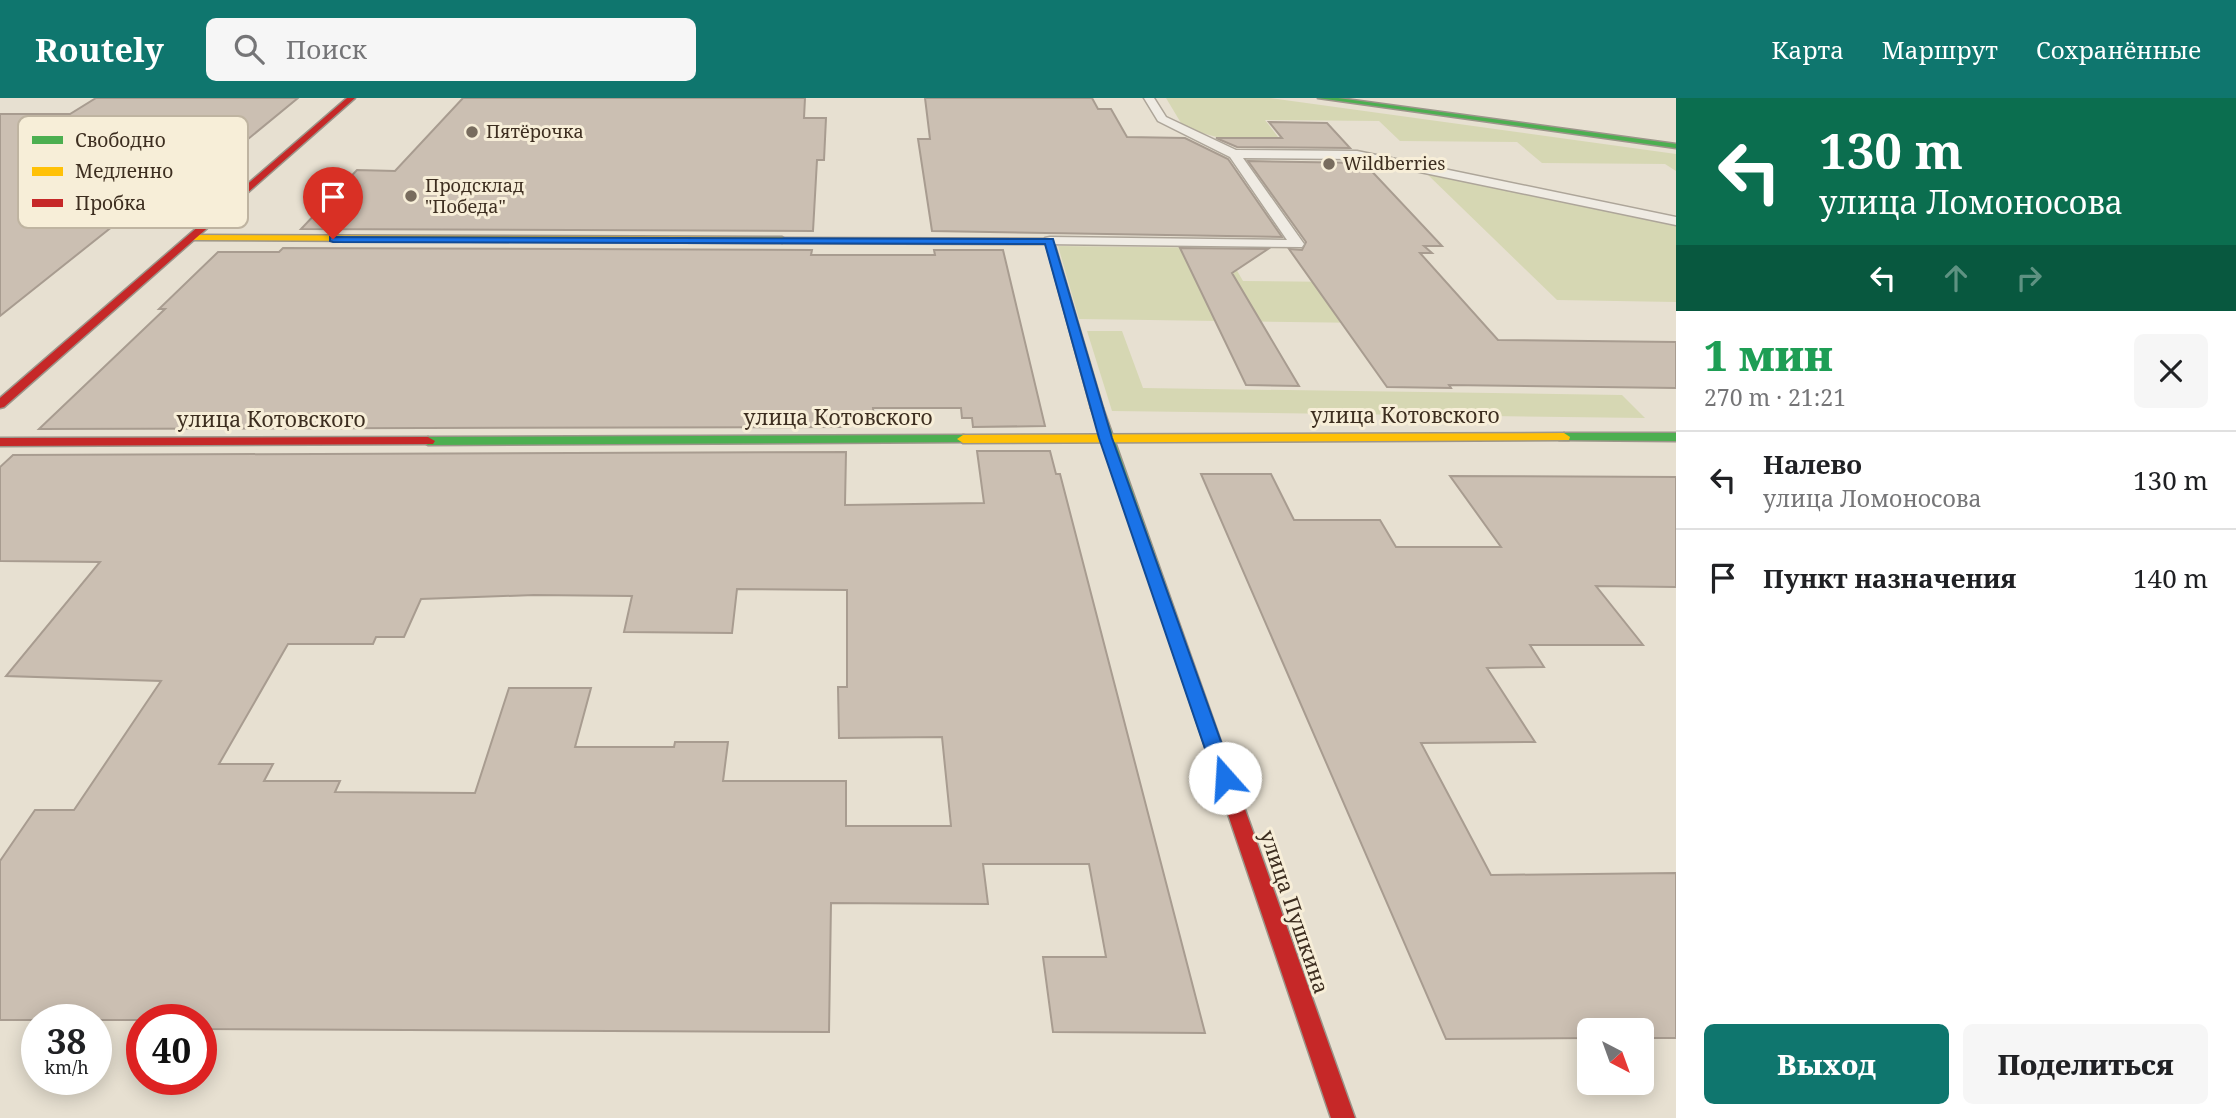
<!DOCTYPE html>
<html lang="ru">
<meta charset="utf-8">
<style>
:root{--surface:#fff;--page:#f6f6f6;--text:#202124;--muted:#757577;--line:#e0e0e0;--accent:#0f766e}
body{margin:0;font-family:"Noto Serif",serif;background:var(--page);color:var(--text);height:100vh;display:flex;flex-direction:column;font-size:26px;white-space:nowrap}
*{box-sizing:border-box;margin:0}
p{font-size:23px;color:var(--muted)}
.icon{flex:none;width:38px;height:38px;fill:none;stroke:currentColor;stroke-width:2;stroke-linecap:round;stroke-linejoin:round}
.map{position:relative;flex:1;overflow:hidden}
.side{display:flex;flex-direction:column;background:var(--surface);width:560px}
.side>*{flex:none}
.hud{background:#0b6e4f;color:#fff;overflow:hidden}
.needle{width:46px;rotate:139deg}
.controls{position:absolute;left:1577px;top:920px;display:grid;gap:14px}
.controls a{display:grid;place-items:center;width:77px;height:77px;border-radius:10px;background:var(--surface);box-shadow:0 4px 18px #0003;font-size:35px}
.speed{position:absolute;left:21px;top:906px;display:flex;gap:14px;font-size:35px;font-weight:700;text-align:center}
.speed>*{display:grid;place-content:center;width:91px;height:91px;border-radius:50%;background:var(--surface);box-shadow:0 4px 18px #0003;line-height:1}
.speed small{font-size:18px;font-weight:400}
.speed .limit{border:10px solid #d22;background:#fff;color:#111}
.pin{position:absolute;display:grid;place-items:center;width:60px;height:60px;color:#fff;margin:-72px -30px;border-radius:50% 50% 50% 0;rotate:-45deg;box-shadow:0 0 7px #0007}
.pin .icon{rotate:45deg}
.me{position:absolute;width:77px;margin:-38px;rotate:341deg;stroke-linejoin:round;filter:drop-shadow(0 0 5px #0008)}
.turn{display:flex;align-items:center;gap:24px;height:147px;padding:0 28px;font-size:32px}
.turn .icon{width:91px;height:91px;stroke-width:2.5}
.turn b{display:block;font-size:49px;line-height:60px}
.lanes{display:flex;align-items:center;height:66px;padding:0 28px;background:#0003;justify-content:center;gap:35px;direction:ltr}
.lanes .off{opacity:.35}
.round{display:grid;place-items:center;flex:none;width:74px;height:74px;border-radius:10px;background:var(--page)}
.overview{display:flex;align-items:center;justify-content:space-between;height:119px;padding:0 28px}
h1{font-size:42px;font-weight:800;line-height:52px;color:#1e9e55}
.primary-button{display:flex;gap:14px;margin-top:auto;padding:14px 28px}
.primary-button a{flex:1;height:80px;border-radius:10px;background:var(--accent);color:#fff;font-size:28px;font-weight:800;line-height:80px;text-align:center}
.primary-button a+a{background:var(--page);color:var(--text)}
ul{padding:0;list-style:none}
li{display:flex;align-items:center;gap:21px;height:98px;padding:0 28px;border-top:2px solid var(--line)}
li div{flex:1}
li b{display:block;font-size:26px}
li em{font-style:normal}
header{display:flex;align-items:center;gap:42px;box-sizing:border-box;height:98px;padding:0 35px;background:var(--accent);color:#fff}
header strong{font-size:33px}
nav{display:flex;gap:38px;margin-inline-start:auto;font-size:24px}
.search{width:490px;height:63px;background:var(--page);display:flex;align-items:center;gap:18px;box-sizing:border-box;padding:0 24px;border-radius:10px;color:var(--muted);font-size:26px}
main{display:flex;flex:1;min-height:0}
.map>svg:first-child{display:block}
</style>
<header>
<strong>Routely</strong>
<div class="search"><svg class="icon" aria-label="search" viewBox="0 0 24 24"><circle cx="10" cy="10" r="6"/><path d="M15 15l6 6"/></svg>Поиск</div>
<nav><a>Карта</a><a>Маршрут</a><a>Сохранённые</a></nav>
</header>
<main>
<div class="map">
<svg width="1676" height="1020" viewBox="0 0 1676 1020">
<rect width="100%" height="100%" fill="#e7e0d1"/>
<path fill="#d6d7b3" d="M 1166,0 L 1270,0 L 1676,56 L 1676,73 L 1665,66 L 1542,65 L 1517,44 L 1400,43 L 1379,23 L 1265,22 L 1285,48 L 1249,48 L 1184,30 Z
M 1427,76 L 1676,128 L 1676,204 L 1557,202 Z
M 1058,148 L 1224,150 L 1243,183 L 1341,184 L 1370,225 L 1079,221 Z
M 1087,233 L 1122,233 L 1143,290 L 1622,297 L 1645,320 L 1112,313 Z"/>
<path fill="#cbbfb2" stroke="#a89c90" stroke-width="2" fill-rule="evenodd" d="M 96,0 L 298,0 L 242,46 L 216,46 L 0,218 L 0,16 L 70,16 Z
M 463,0 L 805,0 L 804,20 L 826,20 L 824,62 L 817,62 L 813,133 L 301,131 L 357,72 L 395,73 Z
M 925,0 L 1092,0 L 1098,11 L 1111,11 L 1127,39 L 1185,40 L 1228,61 L 1282,139 L 932,133 L 918,41 L 930,41 Z
M 1269,24 L 1327,25 L 1350,50 L 1237,49 L 1216,40 L 1282,40 Z
M 1248,63 L 1364,65 L 1442,148 L 1424,148 L 1432,155 L 1420,155 L 1498,242 L 1676,244 L 1676,290 L 1449,287 L 1451,290 L 1387,289 L 1289,151 L 1302,152 L 1306,144 Z
M 283,150 L 812,152 L 811,157 L 935,157 L 934,152 L 1003,152 L 1045,328 L 973,329 L 972,320 L 962,320 L 961,310 L 873,310 L 874,320 L 846,319 L 846,329 L 39,331 L 165,211 L 159,211 L 218,154 L 279,154 Z
M 1180,150 L 1268,151 L 1232,175 L 1299,288 L 1246,287 Z
M 977,353 L 1050,353 L 1056,376 L 1060,376 L 1205,935 L 1053,934 L 1043,859 L 1106,859 L 1089,766 L 983,766 L 988,806 L 831,805 L 829,934 L 201,931 L 201,922 L 0,922 L 0,763 L 35,712 L 74,712 L 161,583 L 6,578 L 100,464 L 0,463 L 0,369 L 13,357 L 846,354 L 845,407 L 984,405 ZM 737,491 L 847,492 L 847,589 L 838,589 L 839,640 L 942,639 L 951,728 L 846,728 L 846,683 L 723,683 L 728,644 L 675,644 L 674,649 L 575,649 L 591,590 L 509,590 L 475,695 L 335,694 L 340,683 L 264,683 L 273,666 L 219,666 L 288,546 L 373,546 L 376,539 L 404,539 L 421,501 L 534,497 L 632,498 L 624,534 L 732,535 Z
M 1201,376 L 1271,376 L 1294,422 L 1380,422 L 1396,449 L 1501,449 L 1450,378 L 1676,379 L 1676,489 L 1596,488 L 1643,547 L 1530,547 L 1544,569 L 1487,570 L 1535,644 L 1421,645 L 1491,777 L 1676,775 L 1676,940 L 1642,940 L 1642,933 L 1589,933 L 1589,940 L 1446,941 Z"/>
<g fill="none" stroke-linecap="round" stroke-linejoin="round">
<defs>
<path id="lane" d="M 1144,0 L 1154,0 L 1166,19 L 1236,52 L 1357,53 L 1676,119 L 1676,127 L 1357,61 L 1243,60 L 1304,146 L 1302,149 L 1045,146 L 1045,140 L 1050,139 L 1287,142 L 1230,59 L 1158,23 Z"/>
<path id="fast" d="M 1318,0 L 1338,0 L 1676,46 L 1676,50 Z
M 1097,306 L 1103,310 L 1232,675 L 1230,680 L 1223,682 L 1216,680 L 1214,675 L 1091,310 Z
M 1564,335 L 1676,335 L 1676,343 L 1559,342 L 1558,339 Z
M 963,337 L 968,338 L 968,344 L 428,347 L 421,343 L 428,339 Z"/>
<path id="slow" d="M 191,137 L 782,139 L 787,142 L 782,145 L 188,142 L 186,140 Z
M 1564,335 L 1570,339 L 1569,342 L 963,345 L 957,341 L 963,337 Z"/>
<path id="jam" d="M 347,0 L 355,0 L 4,309 L 0,310 L 0,300 Z
M 779,140 L 1053,141 L 1103,310 L 1097,314 L 1091,310 L 1046,146 L 782,145 L 777,142 Z
M 428,339 L 435,343 L 433,346 L 0,348 L 0,340 Z
M 1223,668 L 1230,670 L 1232,675 L 1355,1020 L 1331,1020 L 1214,675 L 1216,670 Z"/>
</defs>
<use href="#lane" stroke="#ada599" stroke-width="3"/>
<use href="#fast" stroke="#9c958a" stroke-width="3"/>
<use href="#slow" stroke="#9c958a" stroke-width="3"/>
<use href="#jam" stroke="#9c958a" stroke-width="3"/>
<use href="#lane" fill="#efebe3" fill-rule="evenodd"/>
<use href="#fast" fill="#4caf50" fill-rule="evenodd"/>
<use href="#slow" fill="#ffc107" fill-rule="evenodd"/>
<use href="#jam" fill="#c62828" fill-rule="evenodd"/>
</g>
<path fill="#1a73e8" stroke="#114b97" stroke-width="2" d="M 330,139 L 1053,141 L 1112,340 L 1234,680 L 1231,685 L 1225,687 L 1218,685 L 1215,680 L 1099,340 L 1045,146 L 333,144 L 330,143 Z"/>
<g fill="#786c5e" stroke="#f7eed8" stroke-width="2.5">
<circle cx="472" cy="34" r="7"/>
<circle cx="1329" cy="66" r="7"/>
<circle cx="411" cy="98" r="7"/>
</g>
<g text-anchor="middle" stroke-width="6" stroke-linejoin="round" paint-order="stroke">
<g font-size="18" fill="#3d2e20" stroke="#f7eed8" text-anchor="start">
<text x="486" y="40">Пятёрочка</text>
<text x="1343" y="72">Wildberries</text>
<text x="425" y="94">Продсклад<tspan x="425" dy="21">"Победа"</tspan></text>
</g>
<g font-size="21" fill="#3d2e20" stroke="#f7eed8">
<text x="1405" y="325">улица Котовского</text>
<text x="838" y="327">улица Котовского</text>
<text x="271" y="329">улица Котовского</text>
<text transform="translate(1294 814) rotate(71)" y="7">улица Пушкина</text>
</g>
</g>
<rect x="18" y="18" width="230" height="112" rx="10" fill="#f7eed8" stroke="#bfb4a1" stroke-width="2"/>
<rect x="32" y="38" width="31" height="8" fill="#4caf50"/>
<rect x="32" y="69" width="31" height="9" fill="#ffc107"/>
<rect x="32" y="101" width="31" height="8" fill="#c62828"/>
<g font-size="19" fill="#3d2e20">
<text x="75" y="49">Свободно</text>
<text x="75" y="80">Медленно</text>
<text x="75" y="112">Пробка</text>
</g>
</svg>
<div class="controls">
<a><svg class="needle" viewBox="-14 -14 28 28"><path d="M0-13l5 13h-10z" fill="#e53935"/><path d="M0 13l5-13h-10z" fill="#757577"/></svg></a>
</div>
<div class="speed"><div>38<small>km/h</small></div><div class="limit">40</div></div>
<div class="pin" style="left:333px;top:141px;background:#d93025"><svg class="icon" aria-label="arrive" viewBox="0 0 24 24"><path d="M6 21V4h12l-3 4 3 4H6"/></svg></div>
<svg class="me" style="left:1225px;top:680px" viewBox="-20 -20 40 40"><circle r="19" fill="#fff"/><path d="M0-13L10 11 0 6-10 11z" fill="#1a73e8"/></svg>
</div>
<section class="side">
<div class="hud">
<div class="turn"><svg class="icon" aria-label="left" viewBox="0 0 24 24"><path d="M17 20v-9H6M10 6l-5 5 5 5"/></svg><div><b>130 m</b>улица Ломоносова</div></div>
<div class="lanes"><svg class="icon" aria-label="left" viewBox="0 0 24 24"><path d="M17 20v-9H6M10 6l-5 5 5 5"/></svg><svg class="icon off" aria-label="ahead" viewBox="0 0 24 24"><path d="M12 20V5M6 11l6-6 6 6"/></svg><svg class="icon off" aria-label="right" viewBox="0 0 24 24"><path d="M7 20v-9h11M14 6l5 5-5 5"/></svg></div>
</div>
<div class="overview"><div><h1>1 мин</h1><p>270 m · 21:21</p></div><a class="round"><svg class="icon" aria-label="close" viewBox="0 0 24 24"><path d="M6 6l12 12M18 6L6 18"/></svg></a></div>
<ul>
<li><svg class="icon" aria-label="left" viewBox="0 0 24 24"><path d="M17 20v-9H6M10 6l-5 5 5 5"/></svg><div><b>Налево</b><p>улица Ломоносова</p></div><em>130 m</em></li>
<li><svg class="icon" aria-label="arrive" viewBox="0 0 24 24"><path d="M6 21V4h12l-3 4 3 4H6"/></svg><div><b>Пункт назначения</b></div><em>140 m</em></li>
</ul>
<div class="primary-button"><a>Выход</a><a>Поделиться</a></div>
</section>
</main>
